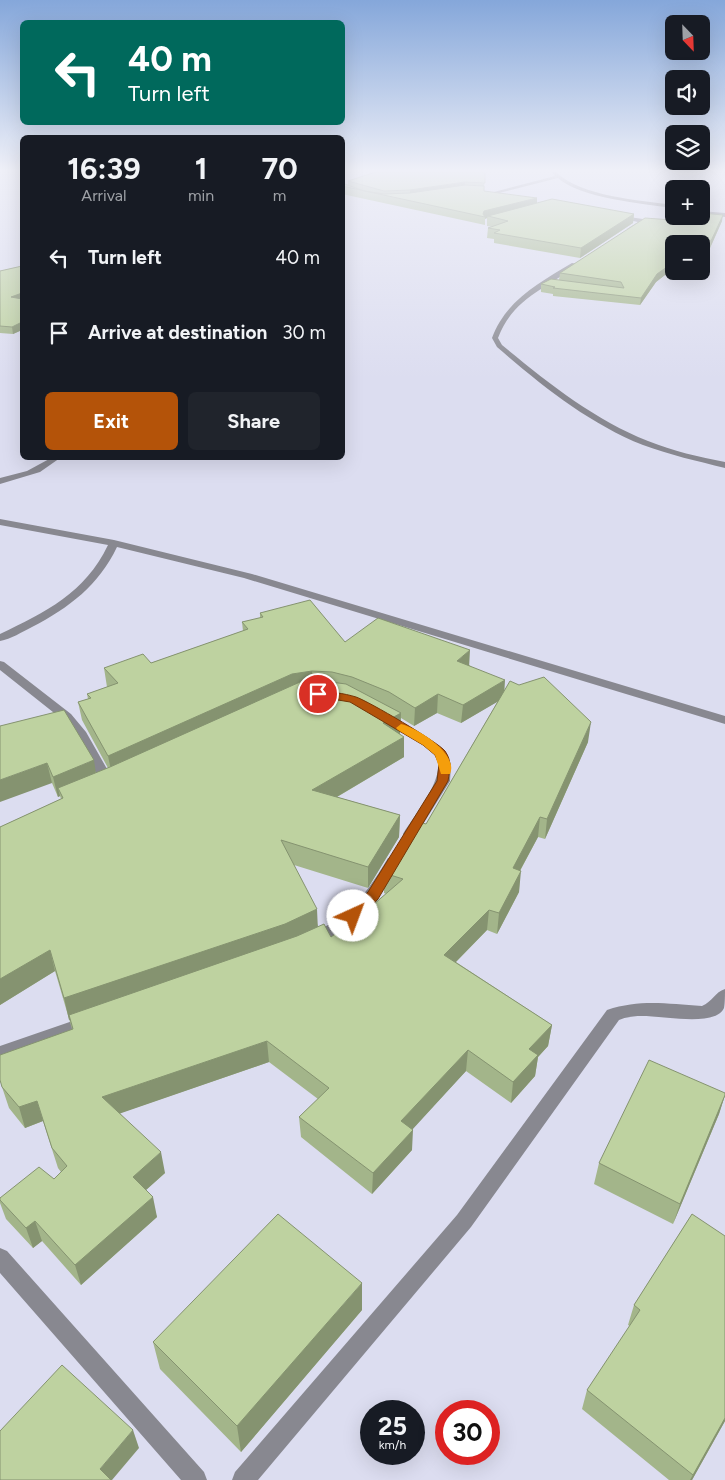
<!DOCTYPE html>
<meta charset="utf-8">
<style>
:root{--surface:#171b24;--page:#20242c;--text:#f1f3f6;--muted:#9ea1a6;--accent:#b45309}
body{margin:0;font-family:Figtree,sans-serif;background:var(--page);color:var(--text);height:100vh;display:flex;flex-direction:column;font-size:19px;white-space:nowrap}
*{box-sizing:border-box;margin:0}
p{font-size:16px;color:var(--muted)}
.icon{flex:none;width:28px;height:28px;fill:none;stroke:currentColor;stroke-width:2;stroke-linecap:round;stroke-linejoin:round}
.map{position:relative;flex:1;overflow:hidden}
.panel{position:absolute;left:20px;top:135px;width:325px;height:325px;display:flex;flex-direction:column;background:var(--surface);border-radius:8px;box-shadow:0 5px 20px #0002}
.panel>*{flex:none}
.guide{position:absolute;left:20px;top:20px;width:325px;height:105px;border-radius:8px;box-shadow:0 5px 20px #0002;background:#00695c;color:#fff;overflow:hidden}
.needle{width:32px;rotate:157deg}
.fabs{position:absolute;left:665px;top:15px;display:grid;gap:10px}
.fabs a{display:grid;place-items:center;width:45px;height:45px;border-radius:8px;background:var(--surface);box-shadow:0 5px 20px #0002;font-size:25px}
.speed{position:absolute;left:360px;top:1400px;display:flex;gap:10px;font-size:25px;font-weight:700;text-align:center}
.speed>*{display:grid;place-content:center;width:65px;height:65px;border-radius:50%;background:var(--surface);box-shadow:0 5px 20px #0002;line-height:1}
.speed small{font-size:12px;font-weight:400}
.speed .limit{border:8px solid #d22;background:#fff;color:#111}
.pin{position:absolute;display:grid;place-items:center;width:42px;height:42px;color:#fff;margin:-21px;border:2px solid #fff;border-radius:50%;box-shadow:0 1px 5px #0007}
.me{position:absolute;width:55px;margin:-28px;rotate:43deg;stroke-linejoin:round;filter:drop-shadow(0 0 4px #0008)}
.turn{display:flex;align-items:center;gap:18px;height:105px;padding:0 25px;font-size:22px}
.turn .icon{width:65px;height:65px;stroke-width:2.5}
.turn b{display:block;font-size:35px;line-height:42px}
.eta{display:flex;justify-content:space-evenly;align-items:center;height:85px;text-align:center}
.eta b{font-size:30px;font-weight:700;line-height:35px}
.action{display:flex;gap:10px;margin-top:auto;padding:10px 25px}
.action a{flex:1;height:58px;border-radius:8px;background:var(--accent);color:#fff;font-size:20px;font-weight:700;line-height:58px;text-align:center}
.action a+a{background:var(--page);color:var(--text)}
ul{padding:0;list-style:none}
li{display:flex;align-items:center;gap:15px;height:75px;padding:0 25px}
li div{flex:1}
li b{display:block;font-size:19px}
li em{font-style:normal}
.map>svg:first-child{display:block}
</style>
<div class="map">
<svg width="725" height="1480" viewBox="0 0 725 1480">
<rect width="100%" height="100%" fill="#dcddf0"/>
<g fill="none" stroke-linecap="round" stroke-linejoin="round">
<path fill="#888890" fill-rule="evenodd" d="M 552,172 L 556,172 C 582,197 639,200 674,205 L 674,208 C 644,204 579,198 558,178 L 499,193 L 513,198 L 511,200 L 497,196 L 494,192 L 555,176 Z
M 701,211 L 725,213 L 725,217 L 701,214 Z
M 615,215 L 643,219 L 646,221 L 629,232 L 627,229 L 638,222 L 615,217 Z
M 572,263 L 577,264 C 547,290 514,296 498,338 L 502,345 C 547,382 593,419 648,441 C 673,451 699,457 725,462 L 725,468 C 697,461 670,455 643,445 C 588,423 541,385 497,347 L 492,338 C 506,300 539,283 572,263 Z
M 51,458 L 60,458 L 40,472 L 0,484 L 0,478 L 27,471 Z
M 0,519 L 114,540 L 252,574 L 725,716 L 725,724 L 244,578 L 117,547 C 99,585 69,608 32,627 C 22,632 11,639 0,641 L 0,634 C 46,612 85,593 108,545 L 0,525 Z
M 0,661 L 4,662 L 71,714 L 86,732 L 115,783 L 113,786 L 103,786 L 75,734 L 63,720 L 0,670 Z
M 387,715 L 431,740 L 444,750 L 451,764 L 450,781 L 415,837 L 405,837 L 403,834 C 413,817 449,775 435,755 C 425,743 397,730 383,722 L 381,719 Z
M 393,857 L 398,858 L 400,862 C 380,897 355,933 315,946 L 310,944 L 307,940 C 311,933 337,921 345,914 C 363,898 376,878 388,858 Z
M 725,989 C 725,994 725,1003 724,1008 C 715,1028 659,1015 642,1016 C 634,1016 626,1017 619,1020 L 471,1227 L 258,1480 L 232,1480 L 235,1472 L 457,1215 L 607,1010 C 641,999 667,1004 702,1006 C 712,1002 715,992 725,989 Z
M 87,1016 L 93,1018 L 95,1023 L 93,1028 L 0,1060 L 0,1046 Z
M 0,1248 L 7,1251 L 204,1472 L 207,1480 L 181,1480 L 0,1273 Z"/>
</g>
<path fill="#a3b58a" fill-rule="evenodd" d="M 485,172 L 484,191 L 537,203 L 634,214 L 633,223 L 580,258 L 494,243 L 494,239 L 487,238 L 488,228 L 492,227 L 487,226 L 487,218 L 485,219 L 485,225 L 342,194 L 342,183 L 348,185 L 348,181 Z
M 672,220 L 722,221 L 710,248 L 701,247 L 701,244 L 674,244 L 674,268 L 656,282 L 640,305 L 553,296 L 553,294 L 541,292 L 541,284 L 559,280 L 560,273 Z
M 22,266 L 22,330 L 13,334 L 0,333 L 0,271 Z
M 260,613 L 345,642 L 469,665 L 504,691 L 588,742 L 545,839 L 538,837 L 520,871 L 519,892 L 497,934 L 487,930 L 456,962 L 552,1025 L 548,1046 L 538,1057 L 535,1076 L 511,1103 L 466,1071 L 412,1129 L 412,1150 L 372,1194 L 301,1137 L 299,1117 L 318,1099 L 269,1062 L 120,1113 L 165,1173 L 146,1190 L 157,1217 L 81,1285 L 42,1241 L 33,1248 L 6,1219 L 0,1203 L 0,1198 L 54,1179 L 61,1172 L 58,1168 L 43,1121 L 25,1128 L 9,1108 L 2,1087 L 72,1029 L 55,971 L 0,1005 L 0,827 L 61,799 L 60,796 L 58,797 L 52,783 L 0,726 L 96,773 L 108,768 L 82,720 L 78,702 L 88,699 L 87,694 L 107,687 L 104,668 L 151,663 L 243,631 L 242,622 L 260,618 ZM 498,701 L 426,824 L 384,873 L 384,893 L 386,894 L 359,917 L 331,937 L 318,926 L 294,865 L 368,888 L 399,837 L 400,815 L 337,797 L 404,757 L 400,734 L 401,718 L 414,726 L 437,713 L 461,723 Z
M 725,1095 L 719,1114 L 673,1224 L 594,1184 L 599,1163 Z
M 692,1214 L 725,1421 L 692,1480 L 669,1480 L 582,1409 L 587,1390 L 630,1326 L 628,1325 L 634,1305 Z
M 362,1310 L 241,1452 L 160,1369 L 153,1342 Z"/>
<path fill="#859370" d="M 465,182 L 465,187 L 410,195 L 410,190 Z
M 537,198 L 537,206 L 488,216 L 487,218 L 485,219 L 485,217 L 483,214 L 484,211 Z
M 634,214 L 633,223 L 580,258 L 581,248 Z
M 723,215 L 722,221 L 710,248 L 711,241 Z
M 674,262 L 674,268 L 656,282 L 640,305 L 641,298 L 657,274 Z
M 22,293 L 22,300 L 11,297 Z
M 22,322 L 22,330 L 13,334 L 12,327 Z
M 470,650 L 469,668 L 457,661 Z
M 312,671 L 313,689 L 112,775 L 108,756 L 292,674 Z
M 505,680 L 504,698 L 461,723 L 463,705 Z
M 438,694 L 437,713 L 414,726 L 415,708 Z
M 401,713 L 400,734 L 383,744 L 383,723 Z
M 591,722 L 588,742 L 545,839 L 547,819 Z
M 404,737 L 404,757 L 313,811 L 312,790 Z
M 94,760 L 97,780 L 58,788 L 60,796 L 58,797 L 53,777 Z
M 47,763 L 52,783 L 0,802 L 0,780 Z
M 400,815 L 399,837 L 368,888 L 368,867 Z
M 540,817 L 538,837 L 510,889 L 513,868 Z
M 521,871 L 519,892 L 497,934 L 499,913 Z
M 317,909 L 318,931 L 286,945 L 69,1020 L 64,998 Z
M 489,910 L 487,930 L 443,975 L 444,955 Z
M 50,950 L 55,971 L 0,1005 L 0,979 Z
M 552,1025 L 548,1046 L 538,1057 L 535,1076 L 511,1103 L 513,1082 L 529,1049 Z
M 267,1041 L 269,1062 L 107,1118 L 102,1097 Z
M 468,1050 L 466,1071 L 401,1142 L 401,1121 Z
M 725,1095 L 719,1114 L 673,1224 L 680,1204 Z
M 37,1101 L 43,1121 L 25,1128 L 19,1107 Z
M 413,1130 L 412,1150 L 372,1194 L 373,1173 Z
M 161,1152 L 165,1173 L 137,1198 L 133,1177 Z
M 153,1197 L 157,1217 L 81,1285 L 75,1265 Z
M 35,1221 L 42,1241 L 33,1248 L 26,1228 Z
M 362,1283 L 362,1310 L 241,1452 L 237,1426 Z
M 725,1418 L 725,1421 L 692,1480 L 690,1480 Z
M 133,1430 L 139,1448 L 112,1480 L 104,1480 L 100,1469 Z"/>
<path fill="#bed2a0" stroke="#859370" d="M 376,172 L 485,172 L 485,183 L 465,182 L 410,190 L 384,191 L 348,181 Z
M 342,183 L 364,191 L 384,194 L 410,193 L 465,185 L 484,186 L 484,191 L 537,198 L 484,211 L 483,214 L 485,217 L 342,186 Z
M 552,199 L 634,214 L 581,248 L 494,233 L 500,230 L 488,228 L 508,221 L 488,216 Z
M 701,213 L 723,215 L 711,241 L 702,240 L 697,244 L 674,244 L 674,262 L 657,274 L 641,298 L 553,288 L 555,287 L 541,284 L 551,279 L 624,288 L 621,282 L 560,273 L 645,218 L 672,220 L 674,216 L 701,216 Z
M 22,266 L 22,293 L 11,297 L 22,299 L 22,322 L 12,327 L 0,326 L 0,271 Z
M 310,600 L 345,642 L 378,618 L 470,650 L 457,661 L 505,680 L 463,705 L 438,694 L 415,708 L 389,692 L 352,677 L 332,672 L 312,671 L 292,674 L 108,756 L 78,702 L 91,698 L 87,694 L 118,683 L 104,668 L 143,654 L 151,663 L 248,629 L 242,622 L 263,617 L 260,613 Z
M 544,677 L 591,722 L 547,819 L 540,817 L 513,868 L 521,871 L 499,913 L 489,910 L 444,955 L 552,1025 L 529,1049 L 538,1055 L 513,1082 L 468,1050 L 401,1121 L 413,1130 L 373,1173 L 299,1117 L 329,1088 L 267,1041 L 102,1097 L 161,1152 L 133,1177 L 153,1197 L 75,1265 L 35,1221 L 26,1228 L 0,1200 L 0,1198 L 39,1167 L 54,1179 L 67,1166 L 52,1148 L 37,1101 L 19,1107 L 2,1087 L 0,1080 L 0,1055 L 73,1029 L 69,1015 L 297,936 L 324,924 L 331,937 L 359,917 L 403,879 L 384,873 L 416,821 L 426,824 L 510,681 L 519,685 Z
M 323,681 L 346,684 L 401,713 L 383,723 L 404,737 L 312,790 L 400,815 L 368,867 L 281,840 L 317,909 L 285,924 L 64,998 L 50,950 L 0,979 L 0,827 L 63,798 L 58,788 L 110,767 L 300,682 Z
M 64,710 L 94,760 L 53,777 L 47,763 L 0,780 L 0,726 Z
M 649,1060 L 725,1093 L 725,1095 L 680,1204 L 599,1163 Z
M 278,1214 L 362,1283 L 237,1426 L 153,1342 Z
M 692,1214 L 725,1236 L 725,1418 L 693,1475 L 587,1390 L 640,1310 L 634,1305 Z
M 62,1365 L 133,1430 L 100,1469 L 111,1480 L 0,1480 L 0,1431 Z"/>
<linearGradient id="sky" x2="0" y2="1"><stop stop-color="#85a7da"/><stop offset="0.45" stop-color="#eff0f8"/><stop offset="1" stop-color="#eff0f8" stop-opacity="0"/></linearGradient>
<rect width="725" height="379" fill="url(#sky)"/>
<path fill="#b45309" stroke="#753606" d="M 318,691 C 331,692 343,693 356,697 C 368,701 438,742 445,751 C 452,761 450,769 448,781 L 378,899 L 358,920 L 348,920 L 346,916 L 368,892 L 427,797 L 437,781 L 439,764 L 435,755 L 423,745 L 350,702 L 314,696 L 312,694 Z"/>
<path fill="#f59e0b" d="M 401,724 C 418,728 459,754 450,774 L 441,774 L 435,755 L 423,745 L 398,730 L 396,728 Z"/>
</svg>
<div class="fabs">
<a><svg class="needle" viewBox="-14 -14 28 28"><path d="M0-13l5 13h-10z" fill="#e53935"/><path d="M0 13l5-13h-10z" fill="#9ea1a6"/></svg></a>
<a><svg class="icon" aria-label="sound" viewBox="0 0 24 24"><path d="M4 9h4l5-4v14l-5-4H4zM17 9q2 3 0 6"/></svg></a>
<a><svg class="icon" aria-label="layers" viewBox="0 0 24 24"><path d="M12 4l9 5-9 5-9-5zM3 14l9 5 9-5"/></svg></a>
<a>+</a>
<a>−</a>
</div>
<div class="speed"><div>25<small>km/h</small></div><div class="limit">30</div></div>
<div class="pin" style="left:318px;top:694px;background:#d93025"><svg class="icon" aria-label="arrive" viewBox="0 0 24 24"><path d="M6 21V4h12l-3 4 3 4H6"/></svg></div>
<svg class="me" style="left:353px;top:916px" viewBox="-20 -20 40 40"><circle r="19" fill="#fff"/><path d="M0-13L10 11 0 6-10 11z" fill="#b45309"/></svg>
<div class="guide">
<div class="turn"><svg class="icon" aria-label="left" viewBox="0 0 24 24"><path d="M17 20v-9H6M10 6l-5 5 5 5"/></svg><div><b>40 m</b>Turn left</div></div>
</div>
<section class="panel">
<div class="eta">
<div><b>16:39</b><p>Arrival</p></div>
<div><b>1</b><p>min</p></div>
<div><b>70</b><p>m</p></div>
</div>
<ul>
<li><svg class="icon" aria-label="left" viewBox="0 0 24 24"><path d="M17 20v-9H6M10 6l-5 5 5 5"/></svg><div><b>Turn left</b></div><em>40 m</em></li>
<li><svg class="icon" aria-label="arrive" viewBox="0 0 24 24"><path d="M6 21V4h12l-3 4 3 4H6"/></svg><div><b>Arrive at destination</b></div><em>30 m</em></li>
</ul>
<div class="action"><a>Exit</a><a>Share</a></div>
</section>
</div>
